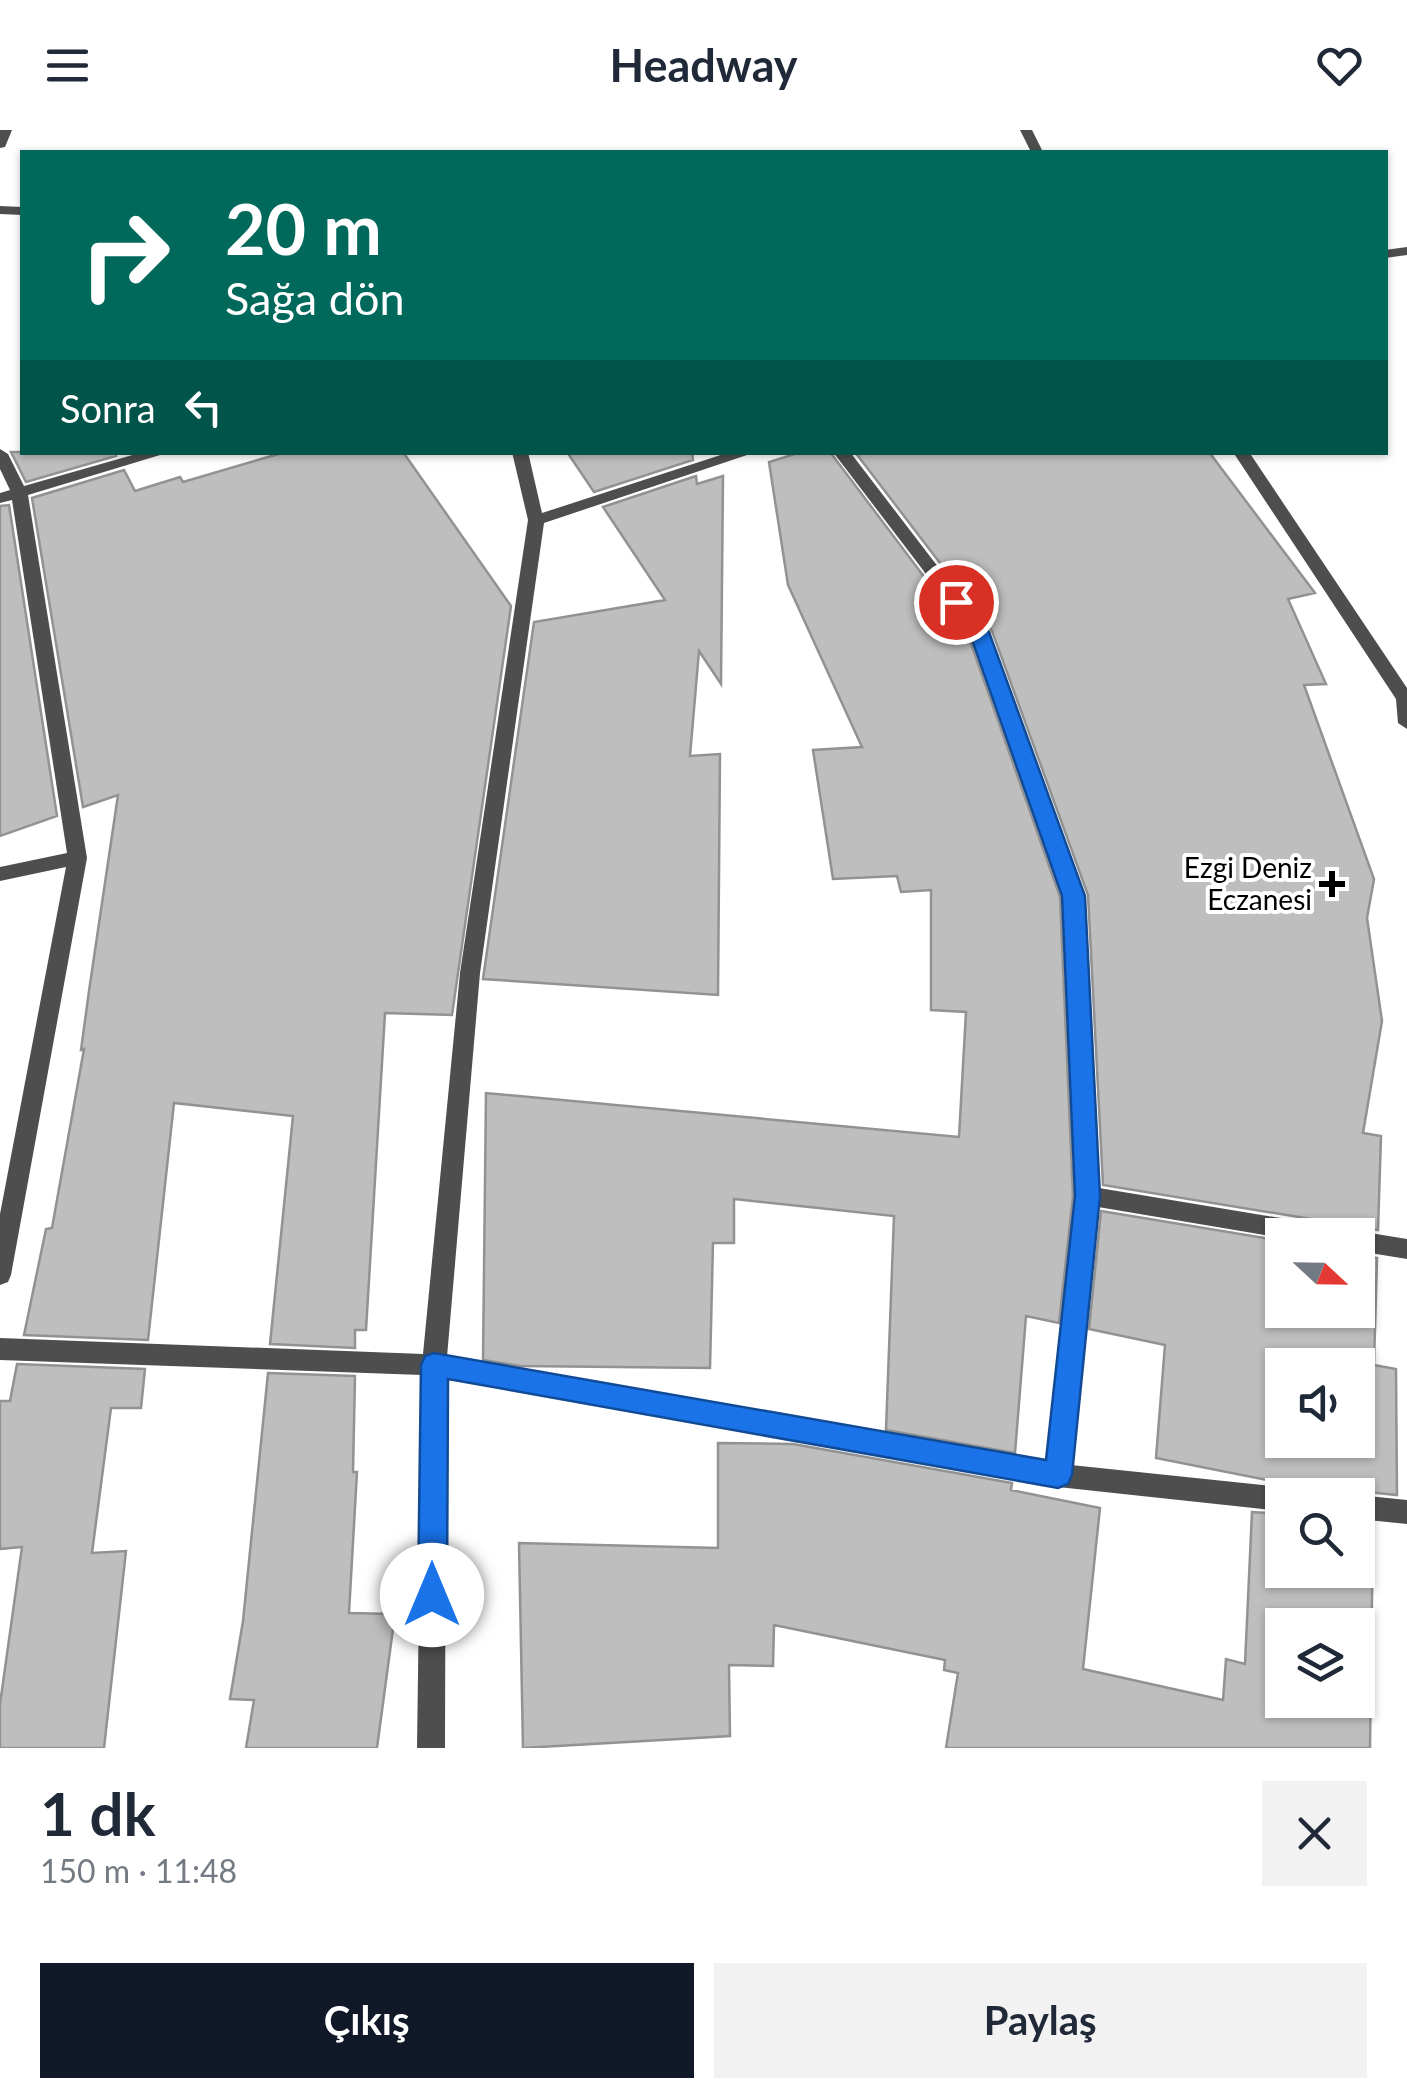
<!DOCTYPE html>
<html lang="tr">
<meta charset="utf-8">
<style>
:root{--surface:#fff;--page:#f2f2f3;--text:#1f2937;--muted:#747a83;--accent:#111827}
body{margin:0;font-family:Lato,sans-serif;background:var(--page);color:var(--text);height:100vh;display:flex;flex-direction:column;font-size:38px;white-space:nowrap}
*{box-sizing:border-box;margin:0}
p{font-size:32px;color:var(--muted)}
.icon{flex:none;width:55px;height:55px;fill:none;stroke:currentColor;stroke-width:2;stroke-linecap:round;stroke-linejoin:round}
.map{position:relative;height:1618px;overflow:hidden}
.details{display:flex;flex-direction:column;background:var(--surface);flex:1}
.details>*{flex:none}
.hud{position:absolute;left:20px;top:20px;width:1368px;height:305px;border-radius:0px;box-shadow:0 2px 8px #0004;background:#00695c;color:#fff;overflow:hidden}
.needle{width:65px;rotate:112deg}
.tools{position:absolute;left:1265px;top:1088px;display:grid;gap:20px}
.tools a{display:grid;place-items:center;width:110px;height:110px;border-radius:0px;background:var(--surface);box-shadow:0 2px 8px #0004;font-size:50px}
.pin{position:absolute;display:grid;place-items:center;width:85px;height:85px;color:#fff;margin:-42px;border:5px solid #fff;border-radius:50%;box-shadow:0 2px 10px #0007}
.me{position:absolute;width:110px;margin:-55px;rotate:0deg;stroke-linejoin:round;filter:drop-shadow(0 0 8px #0008)}
.turn{display:flex;align-items:center;gap:35px;height:210px;padding:0 40px;font-size:45px}
.turn .icon{width:130px;height:130px;stroke-width:2.5}
.turn b{display:block;font-size:70px;line-height:85px}
.then{display:flex;align-items:center;height:95px;padding:0 40px;background:#0003;gap:20px;font-size:38px}
.round{display:grid;place-items:center;flex:none;width:105px;height:105px;border-radius:0px;background:var(--page)}
.summary{display:flex;align-items:center;justify-content:space-between;height:170px;padding:0 40px}
h1{font-size:60px;font-weight:700;line-height:75px}
.primary-button{display:flex;gap:20px;margin-top:auto;padding:20px 40px}
.primary-button a{flex:1;height:115px;border-radius:0px;background:var(--accent);color:#fff;font-size:40px;font-weight:700;line-height:115px;text-align:center}
.primary-button a+a{background:var(--page);color:var(--text)}
header{display:flex;justify-content:space-between;align-items:center;height:130px;padding:0 40px;background:var(--surface);font-size:45px;font-weight:700}
.map>svg:first-child{display:block}
</style>
<header><svg class="icon" aria-label="menu" viewBox="0 0 24 24"><path d="M4 6h16M4 12h16M4 18h16"/></svg>Headway<svg class="icon" aria-label="heart" viewBox="0 0 24 24"><path d="M12 20l-8-8c-3-5 5-10 8-4 3-6 11-1 8 4z"/></svg></header>
<div class="map">
<svg width="1407" height="1618" viewBox="0 0 1407 1618">
<rect width="100%" height="100%" fill="#fff"/>
<path fill="#bebebe" stroke="#929292" stroke-width="2.5" fill-rule="evenodd" d="M 11,322 L 115,322 L 116,326 L 26,352 Z
M 285,322 L 403,322 L 511,476 L 452,885 L 385,883 L 366,1200 L 355,1200 L 355,1218 L 270,1214 L 293,986 L 174,973 L 148,1210 L 24,1205 L 46,1099 L 52,1098 L 84,919 L 81,920 L 89,861 L 118,665 L 83,677 L 32,368 L 124,340 L 135,361 L 180,347 L 183,352 Z
M 567,322 L 692,322 L 693,330 L 594,362 Z
M 801,322 L 830,322 L 968,505 L 1060,767 L 1073,1066 L 1059,1193 L 1026,1186 L 1015,1323 L 886,1300 L 894,1086 L 734,1069 L 734,1113 L 713,1113 L 710,1238 L 520,1236 L 483,1230 L 486,963 L 959,1007 L 966,882 L 931,880 L 931,760 L 901,762 L 897,746 L 833,749 L 813,620 L 862,617 L 788,455 L 769,332 Z
M 855,322 L 1209,322 L 1315,463 L 1288,469 L 1326,554 L 1304,555 L 1374,749 L 1367,788 L 1382,891 L 1363,1003 L 1381,1006 L 1378,1100 L 1359,1097 L 1347,1105 L 1337,1105 L 1333,1097 L 1323,1091 L 1103,1055 L 1088,765 L 992,501 Z
M 696,346 L 697,354 L 723,346 L 721,554 L 699,521 L 690,626 L 720,624 L 718,865 L 483,849 L 534,492 L 665,470 L 603,377 Z
M 9,375 L 57,686 L 0,706 L 0,376 Z
M 1101,1081 L 1282,1111 L 1282,1180 L 1358,1180 L 1358,1125 L 1377,1128 L 1374,1235 L 1396,1239 L 1397,1365 L 1358,1361 L 1354,1365 L 1297,1365 L 1282,1353 L 1156,1328 L 1165,1215 L 1089,1199 ZM 1282,1235 L 1358,1235 L 1358,1310 L 1282,1310 Z
M 17,1234 L 145,1239 L 141,1278 L 111,1278 L 92,1423 L 126,1421 L 104,1618 L 0,1618 L 0,1574 L 22,1417 L 0,1419 L 0,1271 L 10,1271 Z
M 268,1243 L 355,1246 L 353,1342 L 357,1342 L 349,1483 L 395,1484 L 377,1618 L 246,1618 L 254,1570 L 230,1569 L 243,1491 Z
M 718,1313 L 793,1314 L 1012,1353 L 1011,1360 L 1100,1378 L 1083,1539 L 1223,1570 L 1226,1529 L 1245,1534 L 1252,1382 L 1282,1384 L 1282,1440 L 1358,1440 L 1358,1393 L 1373,1394 L 1370,1618 L 946,1618 L 958,1543 L 944,1540 L 945,1530 L 774,1495 L 773,1536 L 729,1535 L 730,1606 L 523,1618 L 519,1413 L 718,1418 ZM 1282,1495 L 1358,1495 L 1358,1570 L 1282,1570 Z"/>
<g fill="none" stroke-linecap="round" stroke-linejoin="round">
<path fill="#4e4e4e" fill-rule="evenodd" d="M 0,0 L 12,0 L 5,17 L 0,18 Z
M 0,76 L 22,77 L 22,85 L 0,84 Z
M 1407,117 L 1407,125 L 1385,128 L 1385,120 Z
M 0,319 L 8,324 L 24,356 L 143,322 L 170,322 L 28,365 L 87,728 L 11,1145 L 8,1152 L 0,1155 L 0,1084 L 66,737 L 0,751 L 0,737 L 67,723 L 12,370 L 0,373 L 0,363 L 10,360 L 0,339 Z
M 512,322 L 528,322 L 542,383 L 730,322 L 756,322 L 544,393 L 480,843 L 447,1227 L 1047,1332 L 1077,1066 L 1064,766 L 971,503 L 833,322 L 850,322 L 988,502 L 1084,766 L 1099,1058 L 1322,1095 L 1330,1098 L 1333,1105 L 1282,1105 L 1282,1108 L 1098,1077 L 1071,1335 L 1282,1357 L 1293,1365 L 1282,1365 L 1282,1381 L 1058,1357 L 446,1248 L 445,1618 L 417,1618 L 422,1245 L 0,1230 L 0,1208 L 423,1224 L 460,843 L 528,390 Z
M 1358,1101 L 1407,1109 L 1407,1129 L 1358,1121 L 1358,1105 L 1350,1105 Z
M 1358,1365 L 1407,1370 L 1407,1394 L 1358,1389 Z"/>
<path fill="#4e4e4e" fill-rule="evenodd" d="M 1020,0 L 1032,0 L 1043,22 L 1031,22 Z
M 1233,322 L 1249,322 L 1407,558 L 1407,599 L 1398,593 L 1396,569 Z"/>
</g>
<path fill="#1a73e8" stroke="#114b97" stroke-width="2.5" d="M 956,466 L 963,468 L 989,502 L 1085,766 L 1100,1066 L 1072,1345 L 1068,1354 L 1058,1358 L 448,1249 L 447,1465 L 443,1475 L 432,1479 L 422,1475 L 418,1465 L 421,1235 L 425,1226 L 434,1223 L 1046,1330 L 1075,1066 L 1062,766 L 970,504 L 947,472 Z"/>
<path fill="#000" stroke="#fff" stroke-width="4" d="M1327 739h10v10h10v10h-10v10h-10v-10h-10v-10h10z"/>
<g text-anchor="middle" stroke-width="8" stroke-linejoin="round" paint-order="stroke">
<g font-size="28" fill="#000" stroke="#fff" text-anchor="end">
<text x="1312" y="748">Ezgi Deniz<tspan x="1312" dy="32">Eczanesi</tspan></text>
</g>
</g>
</svg>
<div class="tools">
<a><svg class="needle" viewBox="-14 -14 28 28"><path d="M0-13l5 13h-10z" fill="#e53935"/><path d="M0 13l5-13h-10z" fill="#747a83"/></svg></a>
<a><svg class="icon" aria-label="sound" viewBox="0 0 24 24"><path d="M4 9h4l5-4v14l-5-4H4zM17 9q2 3 0 6"/></svg></a>
<a><svg class="icon" aria-label="search" viewBox="0 0 24 24"><circle cx="10" cy="10" r="6"/><path d="M15 15l6 6"/></svg></a>
<a><svg class="icon" aria-label="layers" viewBox="0 0 24 24"><path d="M12 4l9 5-9 5-9-5zM3 14l9 5 9-5"/></svg></a>
</div>
<div class="pin" style="left:956px;top:472px;background:#d93025"><svg class="icon" aria-label="arrive" viewBox="0 0 24 24"><path d="M6 21V4h12l-3 4 3 4H6"/></svg></div>
<svg class="me" style="left:432px;top:1465px" viewBox="-20 -20 40 40"><circle r="19" fill="#fff"/><path d="M0-13L10 11 0 6-10 11z" fill="#1a73e8"/></svg>
<div class="hud">
<div class="turn"><svg class="icon" aria-label="right" viewBox="0 0 24 24"><path d="M7 20v-9h11M14 6l5 5-5 5"/></svg><div><b>20 m</b>Sağa dön</div></div>
<div class="then">Sonra<svg class="icon" aria-label="left" viewBox="0 0 24 24"><path d="M17 20v-9H6M10 6l-5 5 5 5"/></svg></div>
</div>
</div>
<section class="details">
<div class="summary"><div><h1>1 dk</h1><p>150 m · 11:48</p></div><a class="round"><svg class="icon" aria-label="close" viewBox="0 0 24 24"><path d="M6 6l12 12M18 6L6 18"/></svg></a></div>
<div class="primary-button"><a>Çıkış</a><a>Paylaş</a></div>
</section>
